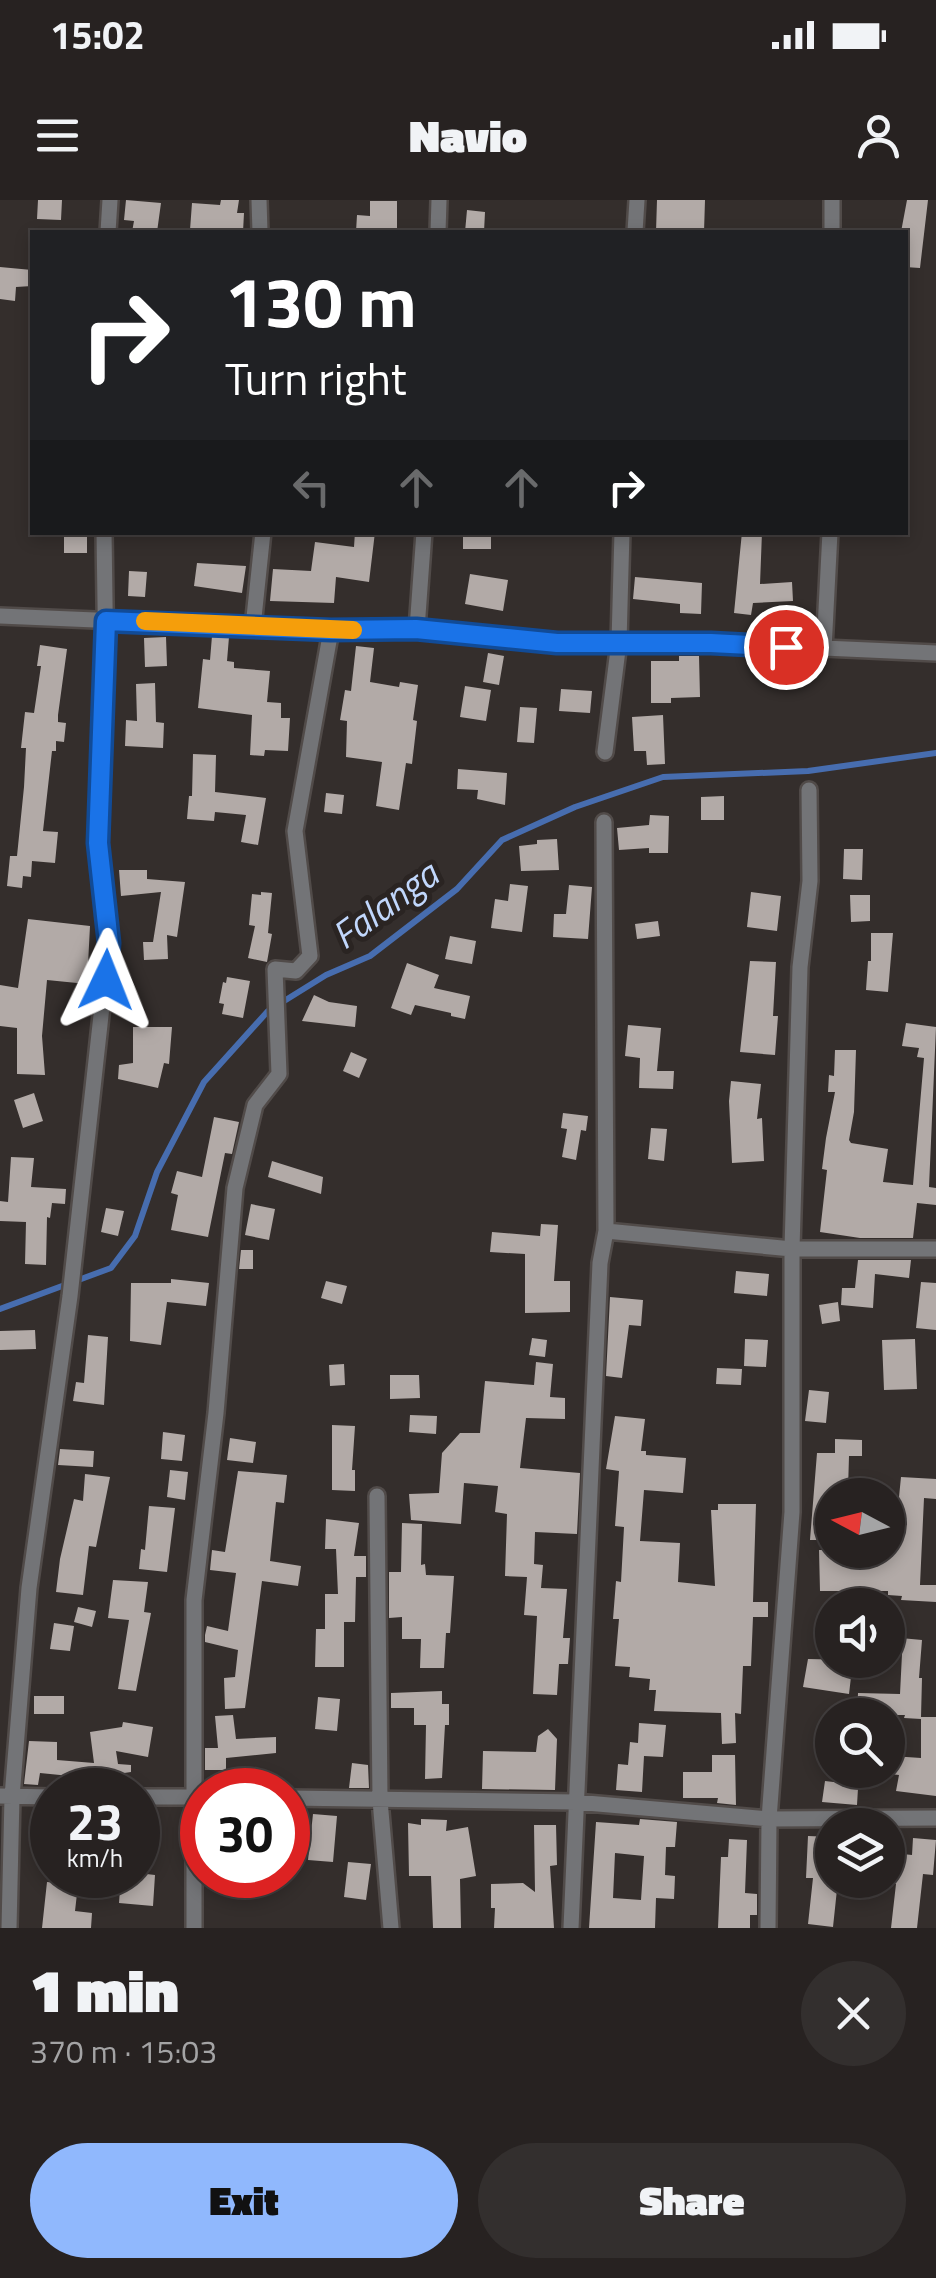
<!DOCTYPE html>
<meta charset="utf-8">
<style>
:root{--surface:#272221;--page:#332f2e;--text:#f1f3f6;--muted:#a4a4a5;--line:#433f3f;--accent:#90b8fd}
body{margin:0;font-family:"Titillium Web",sans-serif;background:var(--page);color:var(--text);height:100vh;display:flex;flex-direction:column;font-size:38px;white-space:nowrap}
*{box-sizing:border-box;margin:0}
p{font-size:32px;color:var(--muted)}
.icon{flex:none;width:55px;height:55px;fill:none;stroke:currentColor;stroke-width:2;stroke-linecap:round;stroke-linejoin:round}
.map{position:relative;height:1728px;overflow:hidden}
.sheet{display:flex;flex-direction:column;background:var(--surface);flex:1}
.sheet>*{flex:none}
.hud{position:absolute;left:30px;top:30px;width:878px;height:305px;border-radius:0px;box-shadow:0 5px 15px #0003,0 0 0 2px var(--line);background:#202124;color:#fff;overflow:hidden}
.needle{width:65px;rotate:277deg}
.controls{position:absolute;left:815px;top:1278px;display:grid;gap:20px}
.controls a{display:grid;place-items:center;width:90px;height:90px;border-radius:50%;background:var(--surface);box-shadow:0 5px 15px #0003,0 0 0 2px var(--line);font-size:50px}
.speed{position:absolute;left:30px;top:1568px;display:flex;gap:20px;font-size:50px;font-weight:700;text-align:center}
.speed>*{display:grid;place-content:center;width:130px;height:130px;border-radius:50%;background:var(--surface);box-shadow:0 5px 15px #0003,0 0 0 2px var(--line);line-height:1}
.speed small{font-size:25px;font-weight:400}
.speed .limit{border:15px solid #d22;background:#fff;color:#111}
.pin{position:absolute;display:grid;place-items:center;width:85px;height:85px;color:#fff;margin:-42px;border:5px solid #fff;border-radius:50%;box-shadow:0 2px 10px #0007}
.me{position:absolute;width:110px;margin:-55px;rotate:2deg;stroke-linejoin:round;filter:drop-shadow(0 0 8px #0008)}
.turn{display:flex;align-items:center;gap:35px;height:210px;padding:0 30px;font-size:45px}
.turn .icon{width:130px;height:130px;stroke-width:2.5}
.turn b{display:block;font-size:70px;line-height:85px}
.lanes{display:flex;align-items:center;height:95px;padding:0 30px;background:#0003;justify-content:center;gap:50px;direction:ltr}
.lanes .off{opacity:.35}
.round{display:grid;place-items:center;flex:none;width:105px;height:105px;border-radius:52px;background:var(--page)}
.overview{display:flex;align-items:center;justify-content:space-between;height:170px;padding:0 30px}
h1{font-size:60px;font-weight:800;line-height:75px}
.cta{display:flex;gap:20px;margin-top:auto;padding:20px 30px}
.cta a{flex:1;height:115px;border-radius:60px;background:var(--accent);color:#111;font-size:40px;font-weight:800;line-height:115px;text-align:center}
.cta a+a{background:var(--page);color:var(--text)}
.status{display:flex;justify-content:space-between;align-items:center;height:70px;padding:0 50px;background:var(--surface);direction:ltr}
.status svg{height:28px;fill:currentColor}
header{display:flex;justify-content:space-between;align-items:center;height:130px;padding:0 30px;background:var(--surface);font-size:45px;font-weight:800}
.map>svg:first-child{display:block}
</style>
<div class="status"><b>15:02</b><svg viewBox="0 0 49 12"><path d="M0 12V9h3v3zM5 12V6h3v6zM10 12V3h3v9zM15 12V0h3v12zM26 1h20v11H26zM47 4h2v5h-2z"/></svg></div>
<header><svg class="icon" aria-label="menu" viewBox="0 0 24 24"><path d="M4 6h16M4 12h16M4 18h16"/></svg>Navio<svg class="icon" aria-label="person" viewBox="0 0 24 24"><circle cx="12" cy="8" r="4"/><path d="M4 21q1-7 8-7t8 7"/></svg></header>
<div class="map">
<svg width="936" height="1728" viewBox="0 0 936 1728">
<rect width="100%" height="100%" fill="#342e2c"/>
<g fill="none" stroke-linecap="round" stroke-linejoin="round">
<path stroke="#476daf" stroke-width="6" d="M 0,1109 L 111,1068 L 135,1036 L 157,972 L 204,882 L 268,811 L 326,775 L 370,756 L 457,689 L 502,640 L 575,607 L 663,577 L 808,571 L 936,553"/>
</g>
<path fill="#b2aaa7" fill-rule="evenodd" d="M 38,0 L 62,0 L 61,20 L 37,19 Z
M 126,0 L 161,3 L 157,32 L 132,32 L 134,21 L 124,20 Z
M 221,0 L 239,0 L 237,13 L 244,13 L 243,32 L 190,30 L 192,3 L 220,5 Z
M 657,0 L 705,0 L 704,32 L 656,32 Z
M 907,0 L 928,0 L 920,68 L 905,67 L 908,32 L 901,32 Z
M 370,1 L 397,1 L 397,32 L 356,32 L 357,15 L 370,16 Z
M 467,10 L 485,12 L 484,32 L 465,32 Z
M 0,67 L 32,70 L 32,86 L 16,87 L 15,101 L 0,99 Z
M 64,332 L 87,332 L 87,353 L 64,353 Z
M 355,332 L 375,332 L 369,382 L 336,377 L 334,403 L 270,401 L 273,369 L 311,371 L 315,342 L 354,347 Z
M 463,332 L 491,332 L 491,349 L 463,349 Z
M 742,332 L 762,332 L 760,384 L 792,382 L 793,401 L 753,403 L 751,415 L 734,413 Z
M 197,363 L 246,366 L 242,393 L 194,386 Z
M 129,371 L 147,372 L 145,397 L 128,396 Z
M 470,374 L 508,380 L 503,411 L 465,404 Z
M 635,377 L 702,383 L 701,414 L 680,413 L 680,404 L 633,399 Z
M 212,436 L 229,437 L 227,461 L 234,462 L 234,468 L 270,471 L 267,502 L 281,503 L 281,518 L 290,518 L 288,551 L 265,550 L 264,556 L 250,555 L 252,515 L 198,508 L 203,459 L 210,460 Z
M 166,437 L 167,466 L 145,467 L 144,438 Z
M 40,445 L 67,449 L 58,515 L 58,522 L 66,523 L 64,542 L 56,541 L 56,551 L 52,551 L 43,631 L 58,632 L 55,663 L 32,661 L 31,677 L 23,676 L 22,688 L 7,686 L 10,656 L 17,656 L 24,587 L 26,548 L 21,548 L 25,512 L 34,513 L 41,466 L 37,466 Z
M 356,446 L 374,448 L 370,482 L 399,487 L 400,482 L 418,485 L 413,520 L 417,521 L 412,564 L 406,563 L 399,610 L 376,606 L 382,562 L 346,557 L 347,521 L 340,520 L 345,490 L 351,491 Z
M 488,453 L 504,456 L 499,485 L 483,482 Z
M 679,456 L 699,456 L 700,497 L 671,498 L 671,503 L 651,503 L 651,461 L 679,461 Z
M 155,483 L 156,522 L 164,523 L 163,548 L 125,546 L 126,520 L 137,521 L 136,484 Z
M 465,486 L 491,490 L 486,521 L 460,517 Z
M 561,489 L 592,491 L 590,513 L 559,511 Z
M 520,507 L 537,508 L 534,543 L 517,542 Z
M 663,515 L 665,564 L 647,565 L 646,551 L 634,551 L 632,517 Z
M 193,554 L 216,555 L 215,592 L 266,598 L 258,645 L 241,642 L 246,615 L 215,612 L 214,621 L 187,619 L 189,596 L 192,596 Z
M 458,569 L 507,573 L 505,605 L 477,599 L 478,590 L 457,589 Z
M 326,593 L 344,595 L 342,614 L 324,612 Z
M 724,596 L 724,620 L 701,620 L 701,597 Z
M 650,615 L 669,616 L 668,653 L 649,653 L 649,648 L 619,650 L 617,628 L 649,625 Z
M 557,639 L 559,670 L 521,671 L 519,646 L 537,644 L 537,640 Z
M 844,649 L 863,649 L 862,680 L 843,679 Z
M 119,670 L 147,670 L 147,679 L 185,682 L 177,737 L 167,735 L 168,759 L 144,760 L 143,742 L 153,742 L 161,692 L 121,696 Z
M 510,684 L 528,686 L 522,732 L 491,728 L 495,699 L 508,701 Z
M 569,685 L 592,687 L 588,739 L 553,737 L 554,714 L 566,714 Z
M 261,692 L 272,693 L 268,733 L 272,734 L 267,762 L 248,758 L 255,726 L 249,725 L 252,694 L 261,695 Z
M 751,692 L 781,696 L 777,731 L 747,727 Z
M 850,695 L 870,695 L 870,721 L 851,722 Z
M 28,719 L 90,726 L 87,784 L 47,780 L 42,836 L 45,875 L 17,874 L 17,828 L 0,826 L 0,785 L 18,788 Z
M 658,721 L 660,736 L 637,739 L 635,724 Z
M 871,733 L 893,733 L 888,792 L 866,790 L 868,761 L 871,761 Z
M 450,736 L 476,741 L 472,764 L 445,759 Z
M 750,761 L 776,762 L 773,816 L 778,816 L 775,855 L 740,852 Z
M 407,763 L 439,775 L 434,788 L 470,796 L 465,819 L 451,816 L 451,813 L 415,805 L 411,815 L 391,808 Z
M 227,777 L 250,781 L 243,818 L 222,814 L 224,804 L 219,803 L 223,782 L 226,783 Z
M 314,795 L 329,802 L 357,806 L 355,827 L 302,821 Z
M 906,823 L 936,827 L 929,987 L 936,988 L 936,1005 L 917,1003 L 913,1038 L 860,1038 L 820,1032 L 827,970 L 822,969 L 826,938 L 835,892 L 828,892 L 829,875 L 834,876 L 835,850 L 856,850 L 854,912 L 849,940 L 851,943 L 888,949 L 883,982 L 913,985 L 924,858 L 917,857 L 919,848 L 902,846 Z
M 628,825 L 661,828 L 657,871 L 674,871 L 673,889 L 639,888 L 640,858 L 625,856 Z
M 133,827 L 172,827 L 169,864 L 164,863 L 158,888 L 118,879 L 119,865 L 133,863 Z
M 351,852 L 367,859 L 359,878 L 343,871 Z
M 731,881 L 761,884 L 757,919 L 762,918 L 764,961 L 732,963 L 729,901 Z
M 34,893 L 43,921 L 23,928 L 14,900 Z
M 563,913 L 588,916 L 586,931 L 581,930 L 576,960 L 562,957 L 567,929 L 561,928 Z
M 214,917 L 239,922 L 232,954 L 225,953 L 208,1037 L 171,1030 L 178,995 L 171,993 L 177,971 L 202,977 Z
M 651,928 L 667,929 L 664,961 L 648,959 Z
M 11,957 L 34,958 L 31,987 L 66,989 L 65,1004 L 52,1003 L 50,1018 L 47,1017 L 46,1065 L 25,1064 L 26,1022 L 0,1021 L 0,1001 L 8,1002 Z
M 272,961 L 323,977 L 321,994 L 268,977 Z
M 251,1004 L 275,1009 L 269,1040 L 245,1035 Z
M 106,1008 L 124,1011 L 118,1036 L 101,1032 Z
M 541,1024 L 558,1025 L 554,1081 L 570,1081 L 570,1112 L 525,1113 L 525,1054 L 490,1052 L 492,1032 L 540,1036 Z
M 241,1050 L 253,1050 L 253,1069 L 239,1069 Z
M 858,1060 L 911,1060 L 909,1078 L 875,1074 L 873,1108 L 841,1105 L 842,1088 L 855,1088 Z
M 736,1071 L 769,1074 L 767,1096 L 734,1093 Z
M 171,1079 L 209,1083 L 206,1106 L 167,1102 L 161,1145 L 130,1141 L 131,1083 L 171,1083 Z
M 326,1081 L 347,1086 L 342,1104 L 321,1098 Z
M 921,1082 L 936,1083 L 936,1130 L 916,1128 Z
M 610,1097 L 643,1100 L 641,1126 L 629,1125 L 622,1178 L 606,1176 Z
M 838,1102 L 840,1121 L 822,1124 L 819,1105 Z
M 35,1130 L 36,1149 L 0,1150 L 0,1131 Z
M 88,1135 L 108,1137 L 104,1205 L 73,1201 L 76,1182 L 84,1183 Z
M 532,1138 L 547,1140 L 545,1157 L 529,1155 Z
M 745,1139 L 768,1140 L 766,1167 L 744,1166 Z
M 915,1139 L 917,1189 L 884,1190 L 882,1140 Z
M 536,1162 L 553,1164 L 550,1197 L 565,1198 L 565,1219 L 526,1218 L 520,1268 L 580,1273 L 577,1334 L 535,1332 L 534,1364 L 543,1365 L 541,1388 L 567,1389 L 563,1438 L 570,1438 L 568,1464 L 559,1464 L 557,1495 L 533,1494 L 537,1416 L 524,1415 L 527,1377 L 505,1376 L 507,1314 L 495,1312 L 498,1286 L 464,1283 L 461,1324 L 411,1320 L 409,1294 L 439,1293 L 442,1253 L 460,1233 L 480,1233 L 485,1181 L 534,1185 Z
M 344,1164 L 345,1185 L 330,1186 L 329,1165 Z
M 717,1168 L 742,1169 L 741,1185 L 716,1184 Z
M 390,1175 L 419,1175 L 420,1198 L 390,1199 Z
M 809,1190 L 829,1192 L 826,1223 L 805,1221 Z
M 410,1215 L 437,1216 L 436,1234 L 409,1232 Z
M 615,1216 L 645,1219 L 641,1251 L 646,1251 L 646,1255 L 686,1258 L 683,1293 L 644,1290 L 640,1341 L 680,1343 L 678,1382 L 715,1386 L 711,1310 L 718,1310 L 718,1304 L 756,1304 L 753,1402 L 768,1402 L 768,1417 L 753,1417 L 751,1466 L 743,1466 L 741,1514 L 735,1513 L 736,1543 L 722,1544 L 721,1513 L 654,1511 L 656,1490 L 649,1490 L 650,1479 L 629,1477 L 630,1467 L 615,1466 L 619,1419 L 613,1419 L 616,1381 L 621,1382 L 624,1327 L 615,1326 L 619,1271 L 606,1269 Z
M 332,1225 L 355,1226 L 352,1270 L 355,1270 L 355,1291 L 332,1290 Z
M 163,1232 L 185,1235 L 182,1261 L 161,1259 Z
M 230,1238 L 256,1242 L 253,1263 L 227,1260 Z
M 835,1239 L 862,1240 L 862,1256 L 849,1256 L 848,1290 L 832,1290 L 832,1340 L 810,1340 L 817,1253 L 835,1253 Z
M 60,1249 L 94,1251 L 93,1267 L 58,1265 Z
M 170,1270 L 188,1272 L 185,1300 L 167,1297 Z
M 238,1271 L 287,1275 L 284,1303 L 276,1302 L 270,1361 L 301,1366 L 298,1386 L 262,1381 L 245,1508 L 225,1509 L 224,1478 L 235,1477 L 238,1450 L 205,1442 L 205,1435 L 207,1426 L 228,1431 L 236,1373 L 210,1370 L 212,1350 L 225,1352 Z
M 85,1274 L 110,1277 L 96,1347 L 89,1346 L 83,1395 L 56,1392 L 60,1359 L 74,1299 L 83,1301 Z
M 901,1277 L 936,1279 L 936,1299 L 924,1298 L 920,1385 L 936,1385 L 936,1402 L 901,1400 L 902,1396 L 888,1395 L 888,1391 L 820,1391 L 819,1350 L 888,1350 L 888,1307 L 898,1307 Z
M 149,1306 L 175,1308 L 167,1372 L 139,1369 L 141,1349 L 145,1350 Z
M 326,1319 L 359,1323 L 354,1356 L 366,1356 L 366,1377 L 356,1377 L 355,1422 L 344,1422 L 344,1467 L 315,1467 L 316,1429 L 325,1429 L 325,1394 L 338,1394 L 336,1349 L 325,1349 Z
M 402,1323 L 422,1324 L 421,1365 L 425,1364 L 426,1375 L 454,1376 L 450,1433 L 446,1433 L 444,1468 L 420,1468 L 421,1439 L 402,1439 L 402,1417 L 389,1418 L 389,1372 L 401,1372 Z
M 113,1380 L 148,1382 L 144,1412 L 151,1413 L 136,1491 L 118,1489 L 129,1420 L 108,1418 Z
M 78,1407 L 96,1411 L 92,1427 L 74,1422 Z
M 54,1423 L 74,1426 L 70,1451 L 50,1449 Z
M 890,1437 L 922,1440 L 919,1478 L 922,1478 L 921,1517 L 936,1517 L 936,1596 L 896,1591 L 899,1575 L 890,1574 L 892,1556 L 921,1558 L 921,1519 L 904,1518 L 905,1515 L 857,1515 L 858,1493 L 900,1494 L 902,1454 L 888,1453 Z
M 808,1459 L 853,1460 L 849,1494 L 803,1487 Z
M 442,1491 L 442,1504 L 449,1504 L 449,1525 L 445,1525 L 442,1578 L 425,1579 L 426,1525 L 414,1525 L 414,1508 L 391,1508 L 391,1493 Z
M 34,1496 L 64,1496 L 64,1514 L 34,1514 Z
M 318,1497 L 340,1499 L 337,1531 L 315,1529 Z
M 233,1515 L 236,1539 L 276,1537 L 276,1553 L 226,1558 L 226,1570 L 205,1570 L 205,1548 L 218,1548 L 215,1516 Z
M 123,1522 L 153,1527 L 148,1557 L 116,1551 L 118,1564 L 131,1565 L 131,1572 L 90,1578 L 40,1573 L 38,1585 L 24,1584 L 29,1541 L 57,1542 L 57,1560 L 94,1563 L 90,1532 L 122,1527 Z
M 639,1523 L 666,1525 L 663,1557 L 644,1556 L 642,1592 L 616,1590 L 618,1564 L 628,1565 L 630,1542 L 638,1543 Z
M 548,1529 L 557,1539 L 555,1590 L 482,1589 L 483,1551 L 536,1552 L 538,1536 Z
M 712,1555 L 735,1555 L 736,1605 L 717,1603 L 718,1598 L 683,1598 L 683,1572 L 712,1572 Z
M 352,1563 L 368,1565 L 369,1588 L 349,1588 Z
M 843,1570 L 859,1572 L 857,1605 L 822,1602 L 825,1581 L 842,1583 Z
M 313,1614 L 337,1616 L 333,1662 L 308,1660 Z
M 421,1619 L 447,1620 L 446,1631 L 468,1627 L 476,1676 L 460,1679 L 461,1728 L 433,1728 L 431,1676 L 409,1676 L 408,1623 L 421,1625 Z
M 640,1619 L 677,1622 L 675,1647 L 666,1647 L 665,1675 L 675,1676 L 674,1699 L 656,1698 L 655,1728 L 589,1728 L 596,1622 L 639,1625 ZM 615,1653 L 644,1656 L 641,1700 L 613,1698 Z
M 534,1625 L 556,1625 L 557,1665 L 550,1666 L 554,1728 L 494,1728 L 495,1708 L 491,1708 L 491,1684 L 523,1683 L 535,1692 Z
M 808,1636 L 832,1637 L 832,1680 L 838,1680 L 833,1727 L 808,1724 L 813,1678 L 806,1678 Z
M 913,1638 L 936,1640 L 933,1675 L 923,1674 L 917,1728 L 891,1728 L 896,1684 L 890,1683 L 892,1653 L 912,1655 Z
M 729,1639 L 747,1640 L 745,1693 L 757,1694 L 757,1715 L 750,1715 L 750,1728 L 718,1728 L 721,1657 L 728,1657 Z
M 348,1662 L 371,1664 L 366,1700 L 344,1697 Z
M 138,1673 L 155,1675 L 153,1706 L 119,1703 L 121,1675 Z
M 47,1682 L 78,1685 L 75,1711 L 92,1713 L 91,1728 L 42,1728 Z"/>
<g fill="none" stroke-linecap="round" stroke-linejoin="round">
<defs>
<path id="minor" d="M 259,0 L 260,32
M 108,32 L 110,0
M 438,32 L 439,0
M 635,32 L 637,0
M 832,32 L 832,0
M 0,416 L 331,430 L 417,429 L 557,443 L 711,443 L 936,453
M 253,427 L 263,332
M 417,429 L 424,332
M 824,449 L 830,332
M 605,552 L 619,442 L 622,332
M 606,1031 L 792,1049 L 936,1049
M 377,1296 L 380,1600 L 391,1728
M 0,1596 L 52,1597
M 138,1597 L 202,1597
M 288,1598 L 575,1602 L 769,1619 L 936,1618
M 9,1728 L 12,1597 L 29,1388 L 70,1096 L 109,743 L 98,643 L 106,471 L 104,332
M 194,1728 L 194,1400 L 216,1213 L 235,988 L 255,905 L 279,874 L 275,769 L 296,771 L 310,756 L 295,631 L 331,430
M 571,1728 L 600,1063 L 606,1031 L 604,622
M 768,1728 L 769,1619 L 792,1312 L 792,1049 L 800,767 L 810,681 L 809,590"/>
</defs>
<use href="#minor" stroke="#514b49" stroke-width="20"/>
<use href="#minor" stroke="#737477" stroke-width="15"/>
</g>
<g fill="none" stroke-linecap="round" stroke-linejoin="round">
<defs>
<path id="route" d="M 106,780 L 109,743 L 98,643 L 106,421 L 331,430 L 416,429 L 557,443 L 711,443 L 786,447"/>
</defs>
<use href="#route" stroke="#114b97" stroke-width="25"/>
<use href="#route" stroke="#1a73e8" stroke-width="18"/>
<path stroke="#f59e0b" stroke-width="18" d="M 145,421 L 353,430"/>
</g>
<g text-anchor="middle" stroke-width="10" stroke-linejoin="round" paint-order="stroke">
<g font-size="38" font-style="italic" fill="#c1d7fc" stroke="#2a2422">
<text transform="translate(385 705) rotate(-36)" y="13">Falanga</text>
</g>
</g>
</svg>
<div class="controls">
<a><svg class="needle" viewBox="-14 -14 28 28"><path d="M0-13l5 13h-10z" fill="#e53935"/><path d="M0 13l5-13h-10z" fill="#a4a4a5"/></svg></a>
<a><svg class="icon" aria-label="sound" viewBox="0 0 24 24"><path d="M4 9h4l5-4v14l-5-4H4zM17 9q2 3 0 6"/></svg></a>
<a><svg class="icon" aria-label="search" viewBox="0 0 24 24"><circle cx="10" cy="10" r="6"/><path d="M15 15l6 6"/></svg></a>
<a><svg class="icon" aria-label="layers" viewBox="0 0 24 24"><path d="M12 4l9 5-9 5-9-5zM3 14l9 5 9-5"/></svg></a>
</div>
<div class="speed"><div>23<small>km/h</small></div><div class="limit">30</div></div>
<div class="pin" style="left:786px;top:447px;background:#d93025"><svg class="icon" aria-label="arrive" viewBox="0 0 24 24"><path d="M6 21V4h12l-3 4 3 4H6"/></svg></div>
<svg class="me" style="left:106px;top:780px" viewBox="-20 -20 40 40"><path d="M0-17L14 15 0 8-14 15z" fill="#1a73e8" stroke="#fff" stroke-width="4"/></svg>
<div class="hud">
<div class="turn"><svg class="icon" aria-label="right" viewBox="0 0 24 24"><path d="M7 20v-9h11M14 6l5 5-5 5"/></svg><div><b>130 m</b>Turn right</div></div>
<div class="lanes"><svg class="icon off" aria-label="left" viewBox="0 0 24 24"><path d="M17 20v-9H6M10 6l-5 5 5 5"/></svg><svg class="icon off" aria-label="ahead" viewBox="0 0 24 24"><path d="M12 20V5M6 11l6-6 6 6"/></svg><svg class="icon off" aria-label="ahead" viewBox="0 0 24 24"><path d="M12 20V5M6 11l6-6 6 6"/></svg><svg class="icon" aria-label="right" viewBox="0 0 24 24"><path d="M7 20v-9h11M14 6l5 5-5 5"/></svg></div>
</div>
</div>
<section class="sheet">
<div class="overview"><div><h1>1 min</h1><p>370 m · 15:03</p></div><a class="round"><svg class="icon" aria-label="close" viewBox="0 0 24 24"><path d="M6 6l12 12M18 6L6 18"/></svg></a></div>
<div class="cta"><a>Exit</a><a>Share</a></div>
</section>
